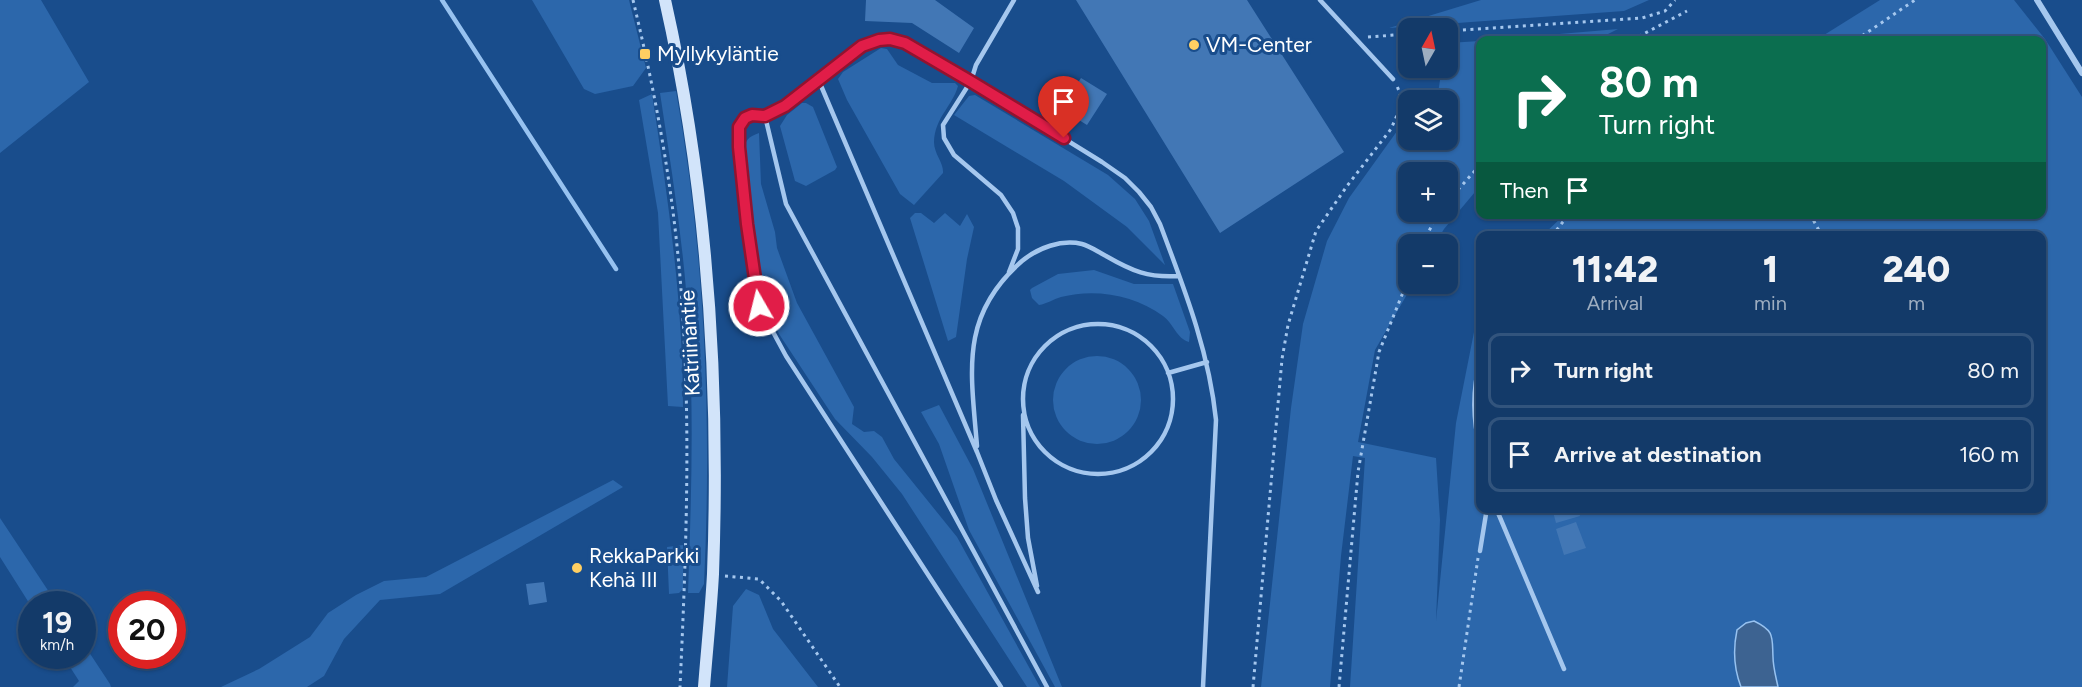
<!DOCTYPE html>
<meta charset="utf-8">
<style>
:root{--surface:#133a69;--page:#1c416f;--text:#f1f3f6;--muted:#9dadc0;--line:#32547d}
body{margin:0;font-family:Figtree,sans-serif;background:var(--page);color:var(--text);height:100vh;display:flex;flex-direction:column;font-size:22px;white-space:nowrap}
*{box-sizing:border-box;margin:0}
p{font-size:20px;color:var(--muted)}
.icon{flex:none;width:33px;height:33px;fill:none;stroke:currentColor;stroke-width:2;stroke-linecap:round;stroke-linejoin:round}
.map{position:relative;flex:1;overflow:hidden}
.side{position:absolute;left:1476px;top:231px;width:570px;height:282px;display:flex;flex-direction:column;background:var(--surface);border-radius:12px;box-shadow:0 2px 4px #0004,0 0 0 2px var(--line)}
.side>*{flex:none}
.hud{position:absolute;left:1476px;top:36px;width:570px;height:183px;border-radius:12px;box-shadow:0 2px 4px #0004,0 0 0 2px var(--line);background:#0b6e4f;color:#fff;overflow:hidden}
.needle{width:39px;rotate:9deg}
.fabs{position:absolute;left:1398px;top:18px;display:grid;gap:12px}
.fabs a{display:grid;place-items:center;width:60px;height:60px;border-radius:12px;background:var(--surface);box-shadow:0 2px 4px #0004,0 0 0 2px var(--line);font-size:30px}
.speed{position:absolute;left:18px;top:591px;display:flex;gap:12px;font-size:30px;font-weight:700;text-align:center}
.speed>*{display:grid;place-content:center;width:78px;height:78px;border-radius:50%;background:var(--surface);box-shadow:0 2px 4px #0004,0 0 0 2px var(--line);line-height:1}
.speed small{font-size:15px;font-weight:400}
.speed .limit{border:9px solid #d22;background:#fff;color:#111}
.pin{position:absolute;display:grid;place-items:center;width:51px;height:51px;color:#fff;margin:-62px -26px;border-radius:50% 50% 50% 0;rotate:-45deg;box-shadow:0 0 6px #0007}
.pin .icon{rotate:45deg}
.me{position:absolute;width:66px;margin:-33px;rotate:352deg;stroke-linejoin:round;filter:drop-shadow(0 0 4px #0008)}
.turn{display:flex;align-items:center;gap:21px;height:126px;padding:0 24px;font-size:27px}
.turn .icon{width:78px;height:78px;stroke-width:2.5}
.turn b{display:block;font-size:42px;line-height:51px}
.then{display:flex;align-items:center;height:57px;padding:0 24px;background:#0003;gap:12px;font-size:22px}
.eta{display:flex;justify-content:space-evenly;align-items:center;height:102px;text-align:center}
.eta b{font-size:36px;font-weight:800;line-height:42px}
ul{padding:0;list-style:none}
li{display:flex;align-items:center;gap:18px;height:75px;margin:0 12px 9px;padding:0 12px;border:3px solid var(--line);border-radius:12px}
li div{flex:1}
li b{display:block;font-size:22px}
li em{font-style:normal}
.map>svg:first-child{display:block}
</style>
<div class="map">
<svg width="2082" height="687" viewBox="0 0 2082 687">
<rect width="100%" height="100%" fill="#194d8c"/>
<path fill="#2c67ab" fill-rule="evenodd" d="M 0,0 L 41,0 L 89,82 L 0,153 Z
M 532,0 L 629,0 L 646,68 L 633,86 L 595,94 L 584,89 Z
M 1481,0 L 1649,0 L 1624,11 L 1389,28 Z
M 1880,0 L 2014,0 L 2045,39 L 2082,97 L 2082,687 L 1350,687 L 1365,458 L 1353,456 L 1341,556 L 1330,687 L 1261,687 L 1291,408 L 1303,324 L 1327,241 L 1349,198 L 1400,127 L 1408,118 L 1408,140 L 1448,140 L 1448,100 L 1437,100 L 1440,80 L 1434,68 L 1448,68 L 1448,43 L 1480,41 L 1480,186 L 1444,229 L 1435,244 L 1408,244 L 1408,284 L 1413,284 L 1375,350 L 1358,442 L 1436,458 L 1440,520 L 1436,621 L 1456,423 L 1474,332 L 1480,322 L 1480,508 L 2042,508 L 2042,236 L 1543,235 L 1565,214 L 2042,214 L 2042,40 L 1816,40 ZM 1408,172 L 1448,172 L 1448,212 L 1408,212 Z
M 1618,29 L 1596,40 L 1487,40 Z
M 881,48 L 887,49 L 898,65 L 932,83 L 955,83 L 958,86 C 952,107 935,117 934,142 C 934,154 944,163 943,173 L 914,205 L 900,194 L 847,100 L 838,79 L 843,72 Z
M 676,91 C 705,253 712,420 704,584 L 699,593 L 688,593 C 691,507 694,419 689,333 C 685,252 672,173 660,93 Z
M 652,94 C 668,198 683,301 683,407 L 668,406 L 658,213 L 639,100 Z
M 975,95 L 1108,175 L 1135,199 L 1149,221 L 1165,265 L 1127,227 L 1064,181 L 954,115 L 969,96 Z
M 802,103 L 806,103 L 813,107 L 837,167 L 835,170 L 806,186 L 795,181 L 780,126 L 787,115 Z
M 759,133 L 761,184 L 775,232 L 777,248 L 797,303 L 854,407 L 852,424 L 864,432 L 874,431 L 882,437 L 894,459 L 957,537 L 1040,687 L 1027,687 L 902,494 L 872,457 L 835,419 L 779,334 L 764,301 L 744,152 C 745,140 748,137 759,133 Z
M 915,213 L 921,213 L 934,223 L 945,213 L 960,226 L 967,214 L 974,227 L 967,259 L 956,337 L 948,341 L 910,218 Z
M 1094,270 L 1134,284 L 1173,284 L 1190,332 L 1189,342 C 1177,339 1173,323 1163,316 C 1135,295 1095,288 1061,297 C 1053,299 1047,304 1039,305 L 1032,298 L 1030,290 L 1032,288 L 1058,274 Z
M1053 400a44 44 0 1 1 88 0a44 44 0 1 1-88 0Z
M 939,405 L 973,469 L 1062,687 L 1055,687 L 969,530 L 939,444 L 921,412 Z
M 613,480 L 623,487 L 440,594 L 380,600 L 344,639 L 324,676 L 307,687 L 221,687 L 259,669 L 310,637 L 328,613 L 356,595 L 384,581 L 426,577 Z
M 0,518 L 57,604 L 31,606 L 0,557 Z
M 683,545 L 683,589 L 679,593 L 669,594 L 667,547 Z
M 746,589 L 759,595 L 773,629 L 818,687 L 727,687 L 733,606 Z
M 83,643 L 110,684 L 111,687 L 73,687 L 79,681 L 63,656 L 82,656 Z"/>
<path fill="#3d6391" stroke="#97c2f0" stroke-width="1.5" d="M 1754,621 C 1775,631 1772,637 1773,657 C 1773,667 1776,677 1778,687 L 1741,687 C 1734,669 1733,649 1737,630 L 1746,623 Z"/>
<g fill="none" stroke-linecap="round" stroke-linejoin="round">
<path stroke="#97c2f0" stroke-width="4.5" d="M 442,0 L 616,269"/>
</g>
<path fill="#4277b5" d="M 866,0 L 935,0 L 974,28 L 959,53 L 912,23 L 865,21 Z
M 1076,0 L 1247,0 L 1344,152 L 1220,233 Z
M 1081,78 L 1107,94 L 1087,125 L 1061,109 Z
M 1552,508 L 1577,508 L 1580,516 L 1556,523 Z
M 1576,522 L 1586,548 L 1564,555 L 1556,529 Z
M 544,582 L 547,602 L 529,605 L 526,584 Z"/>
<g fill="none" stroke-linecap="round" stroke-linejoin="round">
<path stroke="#a5c7ee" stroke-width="3" stroke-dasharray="3 4.5" stroke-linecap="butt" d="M 633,0 C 651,75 666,151 675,228 C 693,380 687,535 680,687
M 1448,31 L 1642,18 L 1665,11 L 1675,0
M 1368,37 L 1408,34
M 1632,40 L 1687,11
M 1856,40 L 1915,0
M 1448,201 L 1480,165
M 1810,214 L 1822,236
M 1552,236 L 1569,214
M 1423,244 L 1438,212
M 725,576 L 759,579 L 781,601 L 840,687
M 1253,687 L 1282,359 L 1288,325 L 1316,231 L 1347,186 L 1391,129 L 1401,106 L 1399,91 L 1397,86
M 1339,687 L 1358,472 L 1379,352 L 1408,280
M 1459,687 L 1478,558"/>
<path stroke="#a5c7ee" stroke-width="4.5" d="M 1320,0 L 1393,79
M 819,81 L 977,452 L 996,500 L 1038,592
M 765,116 L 786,204 L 1047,687
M 1009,272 L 1018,249 L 1018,228 L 1013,213 L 1001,195 L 954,155 L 944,138 L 943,125 L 971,81 L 976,65 L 1014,0
M1023 399a75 75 0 1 1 150 0a75 75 0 1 1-150 0Z
M 1480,360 C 1472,393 1473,418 1480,451
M 1168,373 L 1207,362
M 1023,415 L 1025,498 L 1028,538 L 1037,586
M 977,446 C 971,371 959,316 1022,261 C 1038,248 1061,239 1082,244 C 1090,246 1098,252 1106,256 C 1132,271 1148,278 1179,276
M 1496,508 L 1564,669
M 1480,551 L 1487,508
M 1001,687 L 786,356 L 759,306 L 747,224 L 738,134 L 739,127 L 745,119 L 752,115 L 765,116 L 785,106 L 862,46 L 879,40 L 890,39 L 905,43 L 971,81 L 1102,162 L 1125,178 L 1139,192 L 1151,207 L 1160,224 C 1184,288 1209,351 1216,420 L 1203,687"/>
<path stroke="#a5c7ee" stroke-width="6" d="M 2037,0 L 2082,73"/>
<path stroke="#d2e4fa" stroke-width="12" d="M 665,0 C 707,186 720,383 713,574 C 711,611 707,649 704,687"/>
</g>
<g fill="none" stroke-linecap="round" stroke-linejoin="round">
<defs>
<path id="route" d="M 759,306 L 747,224 L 739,147 L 739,127 L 745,118 L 752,115 L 765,116 L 785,106 L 862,46 L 879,40 L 890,39 L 905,43 L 970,81 L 1064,138"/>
</defs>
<use href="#route" stroke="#92132f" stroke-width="15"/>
<use href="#route" stroke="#e11d48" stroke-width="10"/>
</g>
<g fill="#ffcf62" stroke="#194d8c" stroke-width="2">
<circle cx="1194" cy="45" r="6"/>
<rect x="639" y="48" width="12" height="12" rx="3"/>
<circle cx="577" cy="568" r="6"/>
</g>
<g text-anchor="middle" stroke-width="6" stroke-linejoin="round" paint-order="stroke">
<g font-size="21" fill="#fff" stroke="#194d8c" text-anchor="start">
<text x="1206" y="52">VM-Center</text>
<text x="657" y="61">Myllykyläntie</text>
<text x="589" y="563">RekkaParkki<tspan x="589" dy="24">Kehä III</tspan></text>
</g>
<g font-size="21" fill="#fff" stroke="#194d8c">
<text transform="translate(690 343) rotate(-93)" y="7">Katriinantie</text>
</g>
</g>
</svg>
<div class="fabs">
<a><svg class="needle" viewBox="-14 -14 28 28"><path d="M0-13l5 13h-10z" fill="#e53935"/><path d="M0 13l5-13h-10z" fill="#9dadc0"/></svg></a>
<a><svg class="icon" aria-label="layers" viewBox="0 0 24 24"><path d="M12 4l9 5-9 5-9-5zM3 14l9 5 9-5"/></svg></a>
<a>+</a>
<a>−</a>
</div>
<div class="speed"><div>19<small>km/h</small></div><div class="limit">20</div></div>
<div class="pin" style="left:1064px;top:138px;background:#d93025"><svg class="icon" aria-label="arrive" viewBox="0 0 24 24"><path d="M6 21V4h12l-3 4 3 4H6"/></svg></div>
<svg class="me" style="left:759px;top:306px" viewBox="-20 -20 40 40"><circle r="17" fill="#e11d48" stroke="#fff" stroke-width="3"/><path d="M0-11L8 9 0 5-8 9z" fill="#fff"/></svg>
<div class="hud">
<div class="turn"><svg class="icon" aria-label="right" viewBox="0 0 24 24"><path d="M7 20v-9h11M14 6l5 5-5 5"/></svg><div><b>80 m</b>Turn right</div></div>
<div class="then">Then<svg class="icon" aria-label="arrive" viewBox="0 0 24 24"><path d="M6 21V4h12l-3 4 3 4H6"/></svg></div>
</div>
<section class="side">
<div class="eta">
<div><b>11:42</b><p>Arrival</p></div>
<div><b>1</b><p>min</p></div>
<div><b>240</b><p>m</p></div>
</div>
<ul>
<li><svg class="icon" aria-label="right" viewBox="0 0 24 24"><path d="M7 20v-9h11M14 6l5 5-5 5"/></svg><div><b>Turn right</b></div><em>80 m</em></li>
<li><svg class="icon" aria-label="arrive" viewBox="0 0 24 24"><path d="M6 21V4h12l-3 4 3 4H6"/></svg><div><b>Arrive at destination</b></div><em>160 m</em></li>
</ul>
</section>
</div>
